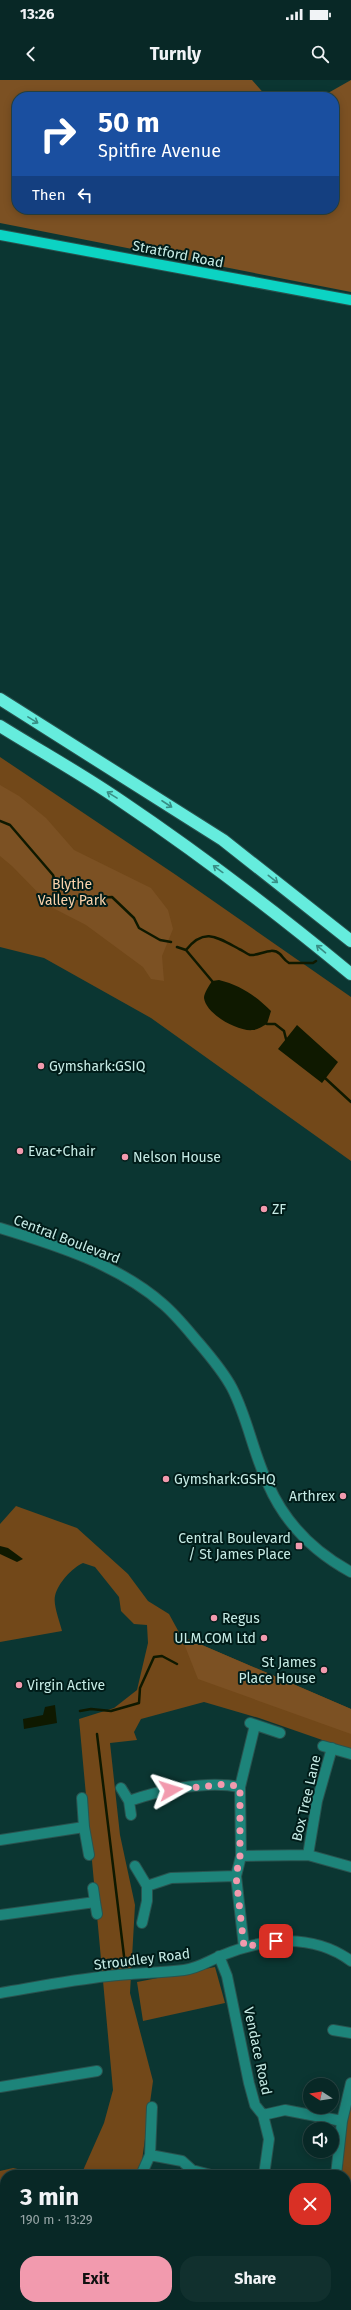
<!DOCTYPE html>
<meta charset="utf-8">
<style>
:root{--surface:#082826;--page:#11302e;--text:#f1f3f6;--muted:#98a6a7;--line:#294443;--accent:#f29aae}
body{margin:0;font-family:"Fira Sans",sans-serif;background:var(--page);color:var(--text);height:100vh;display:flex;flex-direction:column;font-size:15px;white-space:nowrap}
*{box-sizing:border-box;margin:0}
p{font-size:13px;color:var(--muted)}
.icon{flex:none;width:22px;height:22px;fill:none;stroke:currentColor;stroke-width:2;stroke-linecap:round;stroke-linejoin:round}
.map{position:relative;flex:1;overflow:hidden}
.details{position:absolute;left:0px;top:2090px;width:351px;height:140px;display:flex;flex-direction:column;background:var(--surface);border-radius:16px 16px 0 0;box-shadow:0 2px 10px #0003,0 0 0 1px var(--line)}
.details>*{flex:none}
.guide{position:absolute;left:12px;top:12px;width:327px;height:122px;border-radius:16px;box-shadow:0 2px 10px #0003,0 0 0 1px var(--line);background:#1a4fa0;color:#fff;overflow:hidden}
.needle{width:26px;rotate:282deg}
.fabs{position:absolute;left:303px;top:1998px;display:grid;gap:8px}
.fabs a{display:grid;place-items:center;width:36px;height:36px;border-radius:50%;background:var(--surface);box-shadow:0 2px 10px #0003,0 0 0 1px var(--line);font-size:20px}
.pin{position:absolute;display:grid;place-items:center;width:34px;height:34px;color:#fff;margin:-17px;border-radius:8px;box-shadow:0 2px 6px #0006}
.me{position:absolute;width:44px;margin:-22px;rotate:84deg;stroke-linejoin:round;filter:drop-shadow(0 0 3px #0008)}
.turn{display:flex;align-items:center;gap:14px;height:84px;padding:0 20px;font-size:18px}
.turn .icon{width:52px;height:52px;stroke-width:2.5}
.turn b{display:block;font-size:28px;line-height:34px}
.then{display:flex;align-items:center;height:38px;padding:0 20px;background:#0003;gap:8px;font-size:15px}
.round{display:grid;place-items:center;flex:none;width:42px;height:42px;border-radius:16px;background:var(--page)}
.headline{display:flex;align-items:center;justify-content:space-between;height:68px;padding:0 20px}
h1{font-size:24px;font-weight:700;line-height:30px}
.primary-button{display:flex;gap:8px;margin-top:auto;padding:8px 20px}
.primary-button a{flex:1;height:46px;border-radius:16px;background:var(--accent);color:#111;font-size:16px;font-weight:700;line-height:46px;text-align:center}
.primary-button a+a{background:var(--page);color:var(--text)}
.status{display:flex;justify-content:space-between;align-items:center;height:28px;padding:0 20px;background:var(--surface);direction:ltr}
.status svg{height:11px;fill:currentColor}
header{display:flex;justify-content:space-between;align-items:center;height:52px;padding:0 20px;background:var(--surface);font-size:18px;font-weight:700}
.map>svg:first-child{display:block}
</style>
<div class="status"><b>13:26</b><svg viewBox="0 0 49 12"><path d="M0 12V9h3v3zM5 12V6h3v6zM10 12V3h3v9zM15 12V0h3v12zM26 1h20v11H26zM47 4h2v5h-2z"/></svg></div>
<header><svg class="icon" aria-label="back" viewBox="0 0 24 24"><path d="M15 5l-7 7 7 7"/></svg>Turnly<svg class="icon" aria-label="search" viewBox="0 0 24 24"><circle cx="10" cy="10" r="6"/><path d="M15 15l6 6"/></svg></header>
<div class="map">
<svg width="351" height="2230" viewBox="0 0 351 2230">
<rect width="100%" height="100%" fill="#0b3632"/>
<path fill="#724819" d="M 0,677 L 176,795 L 351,917 L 351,1081 L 151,938 L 44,878 L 0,867 Z
M 16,1426 L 77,1448 L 128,1494 L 148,1521 L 169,1534 L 181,1556 L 351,1629 L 351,1670 L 259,1638 L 204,1622 L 141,1639 L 134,1652 L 137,1660 L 110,1663 L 120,1755 L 135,1825 L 130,1913 L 153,2001 L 140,2095 L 81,2095 L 104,2043 L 113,2010 L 79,1639 L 114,1628 L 137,1610 L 148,1563 L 147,1545 L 134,1544 L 121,1531 L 119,1517 L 95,1487 L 83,1483 C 72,1488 58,1503 55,1516 C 53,1525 60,1542 62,1551 L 0,1562 L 0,1444 Z
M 215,1887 L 225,1923 L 143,1941 L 137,1902 Z
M 351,2004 L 351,2165 L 346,2181 L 346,2095 L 338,2095 Z
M 13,2088 L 45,2095 L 5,2095 L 5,2225 L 342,2225 L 351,2227 L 351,2230 L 0,2230 L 0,2091 Z"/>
<path fill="#7c5123" d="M 0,0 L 252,0 L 267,17 L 17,17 L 17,129 L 334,129 L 334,17 L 321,17 L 351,0 L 351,212 L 0,143 Z
M 0,705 L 19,716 L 46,738 L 74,770 L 151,808 L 168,830 L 173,849 L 162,876 L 164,901 L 151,899 L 143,887 L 86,845 L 53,828 L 12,786 L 0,776 Z
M 181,1556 L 351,1629 L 351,1654 L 198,1599 Z
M 0,2151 L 5,2156 L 5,2225 L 57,2225 L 53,2230 L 0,2230 Z"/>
<path fill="#0f1900" d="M 219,900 C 240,905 256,916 271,931 L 267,944 C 263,946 257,950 253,950 C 238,952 206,934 204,918 C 204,913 209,906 212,901 Z
M 297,945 L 338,982 L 322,1003 L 278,969 Z
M 0,1466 L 8,1468 L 23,1479 L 17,1482 L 0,1474 Z
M 55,1625 L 57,1643 L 24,1649 L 23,1639 L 43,1635 L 45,1627 Z
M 206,2225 L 245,2225 L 256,2230 L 219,2230 Z"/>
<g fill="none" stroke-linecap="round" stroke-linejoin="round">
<path stroke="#0f1900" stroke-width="2.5" d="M 0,741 L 10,745 L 53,795 L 60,816 L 79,819 L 112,817 L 134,838 L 139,848 L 160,860 L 171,862
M 177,867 L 186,870 C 204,847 217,857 239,869 C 242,870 247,874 250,875 C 260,876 271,866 280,874 C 283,877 284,880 289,883 L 313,883 L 316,881
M 186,870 L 212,901
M 267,944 L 275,944 L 284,951 L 286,959
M 325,998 L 351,1022
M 80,1631 L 91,1629 L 111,1631 L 139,1623 L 140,1608 L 154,1577 L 162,1576 L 177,1584
M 97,1654 L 124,1876
M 0,2121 L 5,2122"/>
<defs>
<path id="minor" d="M 0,1148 C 56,1165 119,1185 163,1224 C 176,1235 187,1249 198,1262 C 210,1276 223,1291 232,1308 C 248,1339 253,1373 268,1404 C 285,1443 314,1472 351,1492
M 250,1643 L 280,1653
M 323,1666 L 351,1674
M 121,1708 L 129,1721 L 131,1735
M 82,1718 L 84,1747 L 89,1775
M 129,1721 C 161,1710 206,1700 240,1707
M 0,1760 L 84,1747
M 308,1775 L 317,1721 L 332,1668
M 241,1776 L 308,1775 L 351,1787
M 135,1786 L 147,1806 L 147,1821 L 142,1843
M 147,1806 L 171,1798 L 236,1796
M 95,1822 L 97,1834
M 0,1835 L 95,1822 L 93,1808
M 244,1867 L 236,1796 L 241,1776 L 240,1707 L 255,1645
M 219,1876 L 227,1896 L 249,2003 L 255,2025 L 263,2035 L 269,2059 L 264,2095
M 0,1913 C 36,1907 72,1900 108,1896 C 133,1893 159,1893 184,1890 C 199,1888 210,1880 223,1875 C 264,1858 313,1853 351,1881
M 333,1950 L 351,1953
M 0,2007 L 97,1991
M 263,2035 L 285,2030 L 342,2041
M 150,2075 L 182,2081 L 192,2090 L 211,2095
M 142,2093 L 150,2075 L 152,2027
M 336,2095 L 342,2041 L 351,2003"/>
<path id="major" d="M 0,155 L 351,220"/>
<path id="highway" d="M 0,619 L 223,760 L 351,861
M 0,646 C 40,671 82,694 121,721 C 201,775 277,833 351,894"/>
</defs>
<use href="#minor" stroke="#29534f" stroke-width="12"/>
<use href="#major" stroke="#29534f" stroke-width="12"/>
<use href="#highway" stroke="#29534f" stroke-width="14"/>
<use href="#minor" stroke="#1d847a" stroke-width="10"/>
<use href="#major" stroke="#0cd3c3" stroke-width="10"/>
<use href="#highway" stroke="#65ecdd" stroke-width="12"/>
</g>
<defs><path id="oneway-shaft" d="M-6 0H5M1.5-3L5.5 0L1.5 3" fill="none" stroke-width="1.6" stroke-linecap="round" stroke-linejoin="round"/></defs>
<g stroke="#388e85">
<use href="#oneway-shaft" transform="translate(33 640) rotate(31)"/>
<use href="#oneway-shaft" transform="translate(112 715) rotate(-148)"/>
<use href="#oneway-shaft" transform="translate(167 724) rotate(33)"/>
<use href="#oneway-shaft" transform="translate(218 789) rotate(-144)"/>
<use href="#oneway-shaft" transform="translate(273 799) rotate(38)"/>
<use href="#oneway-shaft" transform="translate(321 869) rotate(-140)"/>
</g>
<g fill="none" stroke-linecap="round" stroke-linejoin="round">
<path stroke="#f29aae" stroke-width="7" stroke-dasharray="0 12.6" d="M 171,1710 L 226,1704 L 240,1707 L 240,1776 L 236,1796 L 244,1867 L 276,1861"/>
</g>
<g fill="#f29aae" stroke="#001c19" stroke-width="1.5">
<circle cx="41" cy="986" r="4"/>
<circle cx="20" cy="1071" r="4"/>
<circle cx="125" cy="1077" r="4"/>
<circle cx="264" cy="1129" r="4"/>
<circle cx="166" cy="1399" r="4"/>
<circle cx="343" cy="1416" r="4"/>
<rect x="295" y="1462" width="8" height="8" rx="2"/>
<circle cx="214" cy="1538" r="4"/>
<circle cx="264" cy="1558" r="4"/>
<circle cx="324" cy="1590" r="4"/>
<circle cx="19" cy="1605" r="4"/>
</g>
<g text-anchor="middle" stroke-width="4" stroke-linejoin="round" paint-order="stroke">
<g font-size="14" fill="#c6ebe5" stroke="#001c19">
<text transform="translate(178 174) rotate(11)" y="5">Stratford Road</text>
<text transform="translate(67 1159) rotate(21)" y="5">Central Boulevard</text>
<text transform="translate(306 1718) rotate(-77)" y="5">Box Tree Lane</text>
<text transform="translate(142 1879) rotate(-7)" y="5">Stroudley Road</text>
<text transform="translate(258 1971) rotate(78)" y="5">Vendace Road</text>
</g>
<g font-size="14" fill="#fbd3ac" stroke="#001c19">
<text x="72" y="809">Blythe<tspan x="72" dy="16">Valley Park</tspan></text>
</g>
<g font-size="14" fill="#c6ebe5" stroke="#001c19" text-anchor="start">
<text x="49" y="991">Gymshark:GSIQ</text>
<text x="28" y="1076">Evac+Chair</text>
<text x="133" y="1082">Nelson House</text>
<text x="272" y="1134">ZF</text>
<text x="174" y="1404">Gymshark:GSHQ</text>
<text x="335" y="1421" text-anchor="end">Arthrex</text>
<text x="291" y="1463" text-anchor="end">Central Boulevard<tspan x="291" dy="16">/ St James Place</tspan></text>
<text x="222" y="1543">Regus</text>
<text x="256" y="1563" text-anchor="end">ULM.COM Ltd</text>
<text x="316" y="1587" text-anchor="end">St James<tspan x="316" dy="16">Place House</tspan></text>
<text x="27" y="1610">Virgin Active</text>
</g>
</g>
</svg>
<div class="fabs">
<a><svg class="needle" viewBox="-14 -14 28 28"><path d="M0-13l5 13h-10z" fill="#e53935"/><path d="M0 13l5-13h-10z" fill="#98a6a7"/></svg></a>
<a><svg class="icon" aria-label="sound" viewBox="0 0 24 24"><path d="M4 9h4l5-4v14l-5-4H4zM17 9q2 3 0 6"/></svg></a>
</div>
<div class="pin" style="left:276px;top:1861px;background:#d93025"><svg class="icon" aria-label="arrive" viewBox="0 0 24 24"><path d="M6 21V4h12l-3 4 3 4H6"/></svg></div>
<svg class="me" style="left:171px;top:1710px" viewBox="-20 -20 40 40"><path d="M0-17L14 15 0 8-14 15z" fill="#f29aae" stroke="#fff" stroke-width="4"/></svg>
<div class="guide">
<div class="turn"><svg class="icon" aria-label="right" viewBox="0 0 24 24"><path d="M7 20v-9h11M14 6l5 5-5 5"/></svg><div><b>50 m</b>Spitfire Avenue</div></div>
<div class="then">Then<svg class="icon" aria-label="left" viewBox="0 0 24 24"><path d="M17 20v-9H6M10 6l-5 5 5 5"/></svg></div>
</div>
<section class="details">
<div class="headline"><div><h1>3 min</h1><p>190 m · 13:29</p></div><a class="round" style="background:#d93025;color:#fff"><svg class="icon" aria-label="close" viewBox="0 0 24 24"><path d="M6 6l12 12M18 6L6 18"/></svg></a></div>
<div class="primary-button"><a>Exit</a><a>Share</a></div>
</section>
</div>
